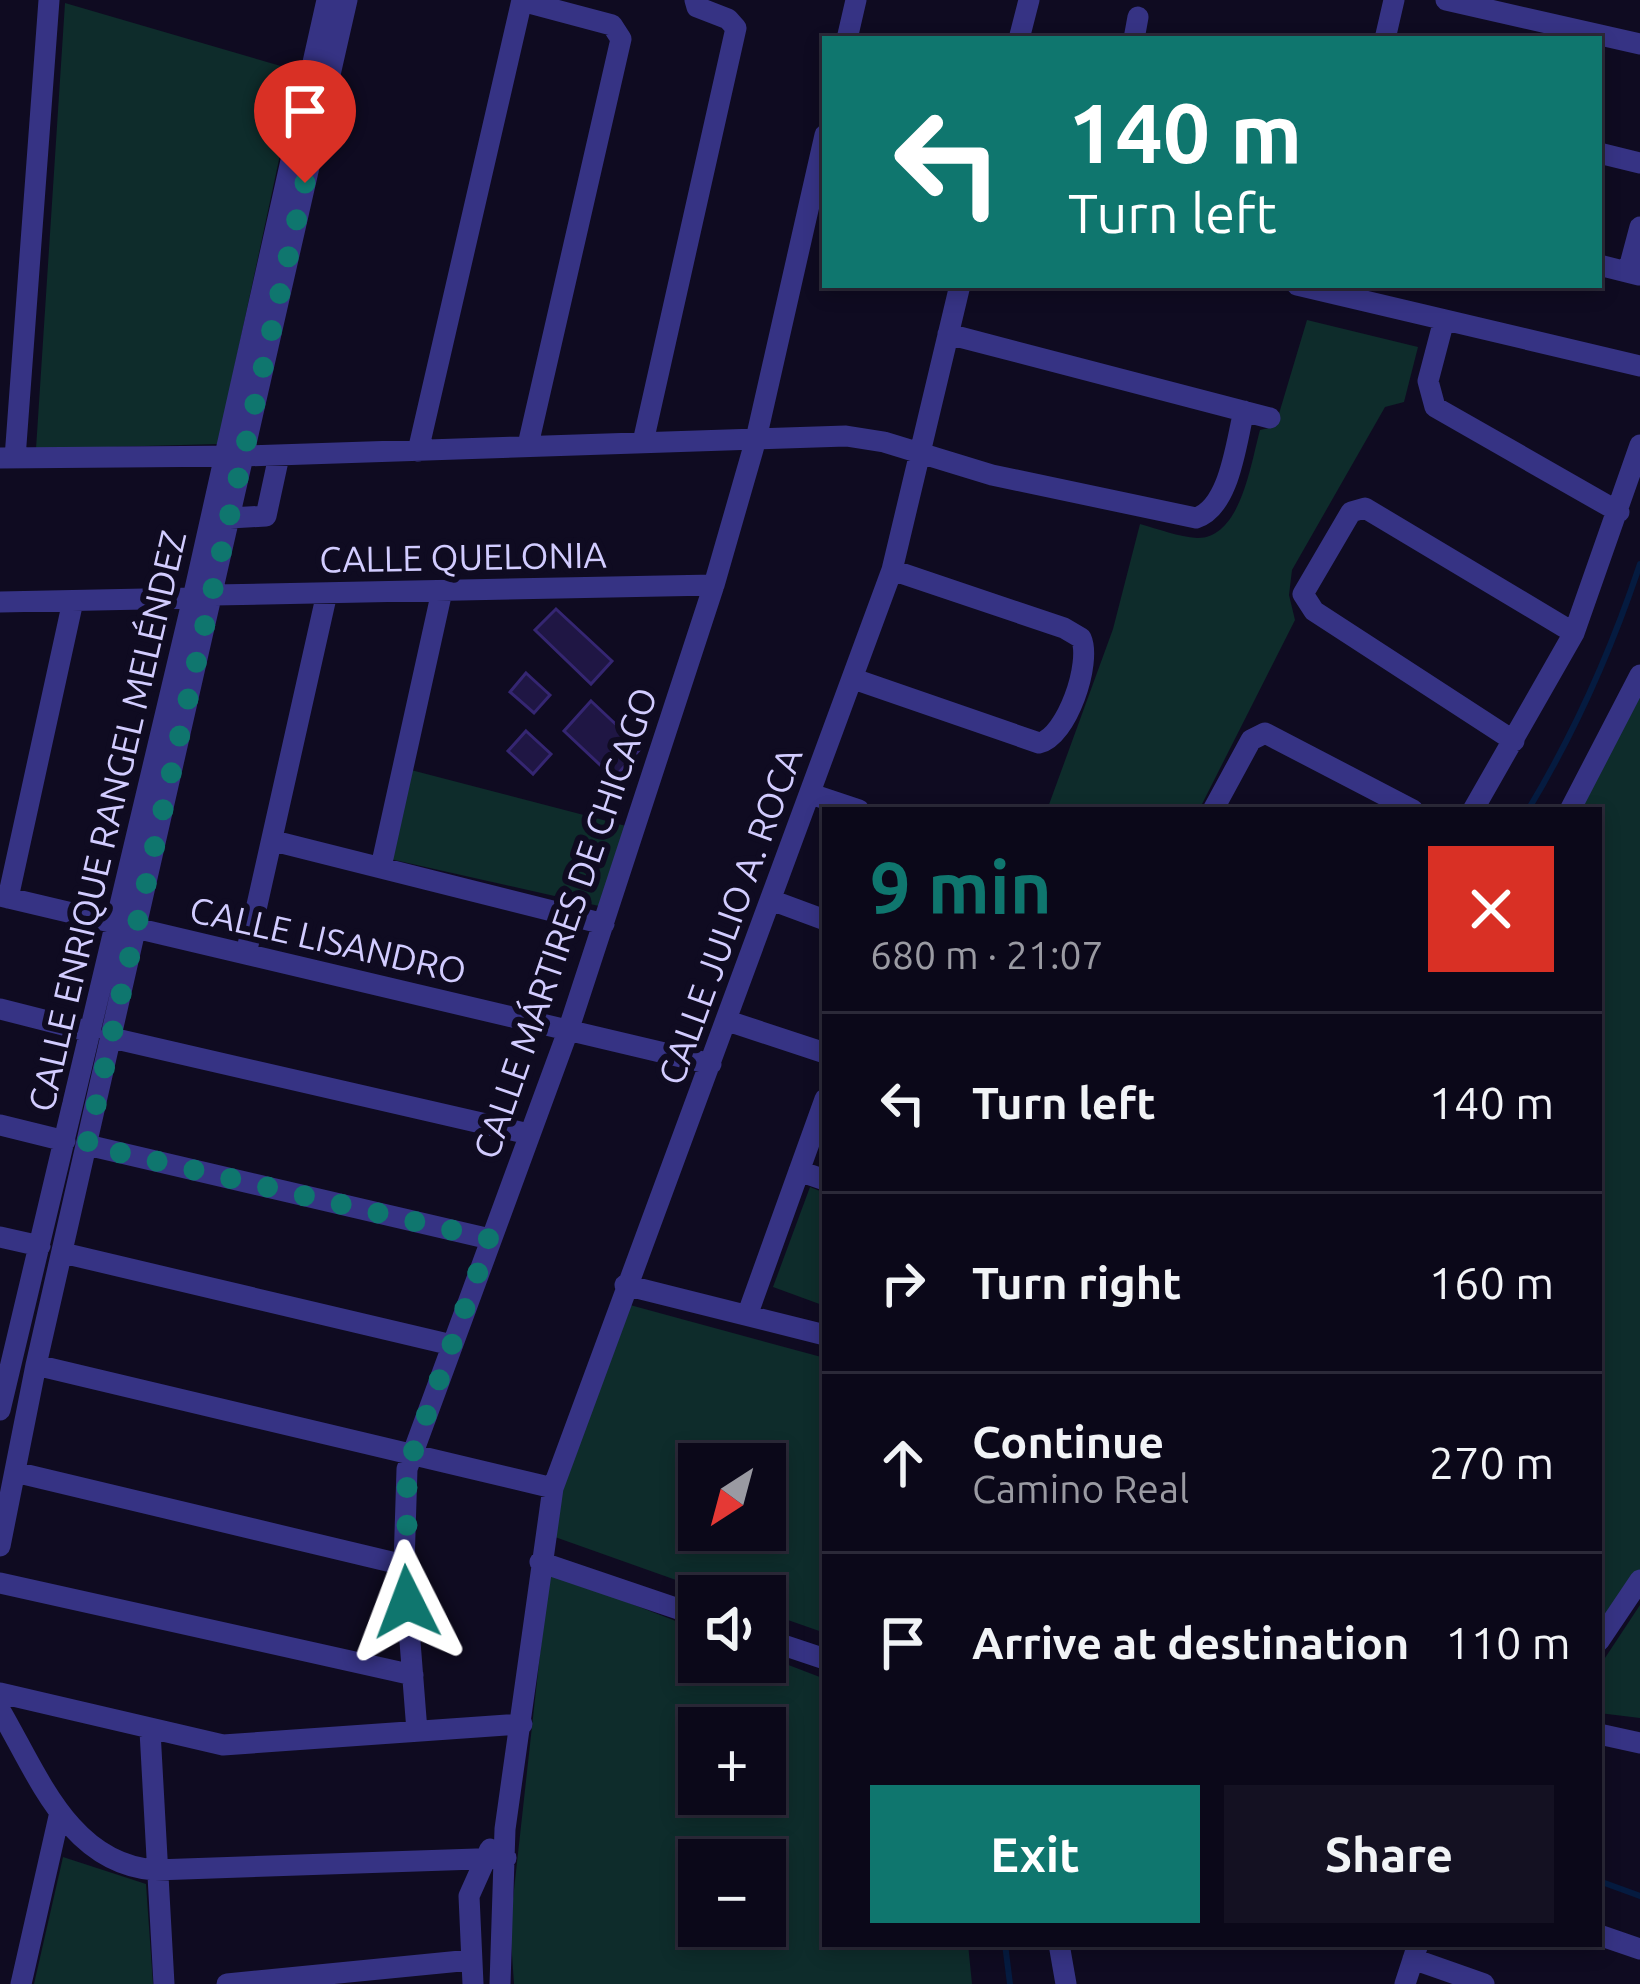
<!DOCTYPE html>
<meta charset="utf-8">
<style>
:root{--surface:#0b0819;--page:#141122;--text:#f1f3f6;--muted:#9a9aa2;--line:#2b2938;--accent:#0f766e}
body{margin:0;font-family:Ubuntu,sans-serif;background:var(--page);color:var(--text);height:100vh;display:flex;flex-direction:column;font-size:45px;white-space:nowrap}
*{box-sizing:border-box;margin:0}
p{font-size:39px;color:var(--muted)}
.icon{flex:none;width:66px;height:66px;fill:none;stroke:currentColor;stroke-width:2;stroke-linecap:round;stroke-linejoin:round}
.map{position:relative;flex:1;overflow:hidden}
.details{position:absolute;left:822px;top:807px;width:780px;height:1140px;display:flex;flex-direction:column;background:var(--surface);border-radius:0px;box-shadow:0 6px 18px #0003,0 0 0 3px var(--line)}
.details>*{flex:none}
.top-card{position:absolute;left:822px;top:36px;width:780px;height:252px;border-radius:0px;box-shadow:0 6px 18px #0003,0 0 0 3px var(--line);background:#0f766e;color:#fff;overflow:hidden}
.needle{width:78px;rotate:216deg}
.buttons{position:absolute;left:678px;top:1443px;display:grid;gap:24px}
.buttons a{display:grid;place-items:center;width:108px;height:108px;border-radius:0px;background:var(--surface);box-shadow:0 6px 18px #0003,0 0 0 3px var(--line);font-size:60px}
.pin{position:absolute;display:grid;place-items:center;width:102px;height:102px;color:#fff;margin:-123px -51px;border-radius:50% 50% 50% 0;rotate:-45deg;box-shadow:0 0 12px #0007}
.pin .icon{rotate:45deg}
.me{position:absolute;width:132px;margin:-66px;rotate:357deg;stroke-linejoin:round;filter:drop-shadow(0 0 9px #0008)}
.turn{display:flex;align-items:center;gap:42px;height:252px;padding:0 48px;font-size:54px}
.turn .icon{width:156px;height:156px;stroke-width:2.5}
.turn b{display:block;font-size:84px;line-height:102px}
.round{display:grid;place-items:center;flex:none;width:126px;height:126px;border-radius:0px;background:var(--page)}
.overview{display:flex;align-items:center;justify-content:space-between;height:204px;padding:0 48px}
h1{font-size:72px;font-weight:600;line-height:90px;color:var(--accent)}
.primary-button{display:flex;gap:24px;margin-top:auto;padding:24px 48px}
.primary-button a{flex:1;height:138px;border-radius:0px;background:var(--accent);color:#fff;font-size:48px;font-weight:600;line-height:138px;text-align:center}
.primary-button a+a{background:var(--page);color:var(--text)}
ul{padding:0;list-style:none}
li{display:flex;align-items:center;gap:36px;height:180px;padding:0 48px;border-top:3px solid var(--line)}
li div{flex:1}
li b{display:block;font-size:45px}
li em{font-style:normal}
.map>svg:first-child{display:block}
</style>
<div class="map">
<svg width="1640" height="1984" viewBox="0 0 1640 1984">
<rect width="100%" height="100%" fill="#0f0b21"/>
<path fill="#0e2c2b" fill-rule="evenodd" d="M 65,3 L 298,71 L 218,444 L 36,449 Z
M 1307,320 L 1418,347 L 1404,402 L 1385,407 L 1292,570 L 1289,595 L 1295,620 L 1199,810 L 1047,810 L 1113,629 L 1140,524 C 1158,529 1179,537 1197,538 C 1241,539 1251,462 1260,430 L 1275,427 Z
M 1640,675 L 1640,1573 L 1599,1627 L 1599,810 L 1570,810 Z
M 411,770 L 626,826 L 599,906 L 390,859 Z
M 810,1187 L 825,1193 L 825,1306 L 773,1287 Z
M 630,1305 L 825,1358 L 825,1633 L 765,1612 L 765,1596 L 721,1596 L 555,1537 L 561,1485 ZM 699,1464 L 765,1464 L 765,1530 L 699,1530 Z
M 549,1572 L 699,1630 L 699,1662 L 765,1662 L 765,1656 L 825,1679 L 825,1944 L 968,1944 L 972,1984 L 514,1984 L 510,1926 ZM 699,1728 L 765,1728 L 765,1794 L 699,1794 ZM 699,1860 L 765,1860 L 765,1926 L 699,1926 Z
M 1640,1605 L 1640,1718 L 1599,1713 L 1599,1667 Z
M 63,1857 L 146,1884 L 153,1984 L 34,1984 Z"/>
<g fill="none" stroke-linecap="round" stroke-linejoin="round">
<path stroke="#051b40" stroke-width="6" d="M 1528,810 C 1575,732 1611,651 1640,564
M 1599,1881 L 1640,1896
M 1005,1944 L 1010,1984"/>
</g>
<path fill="#1f1644" stroke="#352672" stroke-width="3" d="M 556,609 L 612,661 L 591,684 L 535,630 Z
M 526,673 L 550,695 L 534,713 L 510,692 Z
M 591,701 L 641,748 L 614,778 L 564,731 Z
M 526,731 L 551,754 L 533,774 L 508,751 Z"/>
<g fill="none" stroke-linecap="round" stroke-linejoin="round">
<path stroke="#363384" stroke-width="21" d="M 1446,0 L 1640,44
M 522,1 L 612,25 L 621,39 L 528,445
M 847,39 L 856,0
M 1019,39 L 1029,0
M 1134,39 L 1138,17
M 1385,39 L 1394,0
M 1599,153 L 1640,163
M 1599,265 L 1639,275
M 1628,272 L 1640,227
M 1297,285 L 1640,366
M 1444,320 L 1428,381 L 1435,407 L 1619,512
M 948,334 L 1270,418
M 643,442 L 736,28 L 728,19 L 697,7 L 695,0
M 418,451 L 522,0
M 0,458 L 244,456 L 846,436 L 884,442 L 992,475 L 1196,518 C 1230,507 1236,442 1244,411
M 15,458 L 49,0
M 230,518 L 266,516 L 279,456
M 214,595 L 714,585
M 0,602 L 193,598
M 854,679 L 1039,743 C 1067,737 1092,662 1081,638 L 1064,628 L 892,570
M 1514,741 L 1314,611 L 1303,594 L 1351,512 L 1365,508 L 1574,633
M 811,794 L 859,810
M 1213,810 L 1251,740 L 1265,733 L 1413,810
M 1473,810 L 1574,633 L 1640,445
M 1570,810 L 1640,675
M 274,841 L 604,924
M 381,867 L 442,591
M 0,896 L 711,1064
M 8,898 L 73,601
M 771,900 L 825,920
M 246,954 L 327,593
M 0,1009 L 91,1032
M 728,1021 L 825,1053
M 112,1038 L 529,1134
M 0,1125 L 65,1141
M 87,1145 L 490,1239
M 799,1171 L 825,1180
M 0,1237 L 40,1246
M 63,1253 L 452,1345
M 625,1285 L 825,1335
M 748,1313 L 825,1099
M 36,1365 L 553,1488
M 0,1410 L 193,598 L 327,0
M 15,1472 L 404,1565
M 0,1546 L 36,1365 L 347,0
M 540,1562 L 699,1616
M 0,1583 L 413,1675
M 765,1639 L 825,1659
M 1599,1641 L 1640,1580
M 0,1693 L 223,1745 L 522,1724
M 0,1710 C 38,1775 70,1864 155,1870 L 506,1858
M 150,1731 L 164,1984
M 417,1731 L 404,1565 L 407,1469 L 568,1031 L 714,585 L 756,439 L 825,135
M 1599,1734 L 1640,1743
M 1599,1935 L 1640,1949
M 1059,1944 L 1066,1984
M 1413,1959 L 1484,1984
M 21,1984 L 60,1812
M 227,1984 L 471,1960
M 473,1984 L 469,1896 L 490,1849
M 500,1984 L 505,1829 L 553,1488 L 892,570 L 960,285
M 1405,1984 L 1418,1944"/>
</g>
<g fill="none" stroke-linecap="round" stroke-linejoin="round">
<path stroke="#0f766e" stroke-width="21" stroke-dasharray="0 37.8" d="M 305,183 L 87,1145 L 490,1239 L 407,1469 L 407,1602"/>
</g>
<g text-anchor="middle" stroke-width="12" stroke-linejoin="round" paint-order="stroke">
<g font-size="36" fill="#d2ccff" stroke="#0f0b21">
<text transform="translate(463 557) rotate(-1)" y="13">CALLE QUELONIA</text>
<text transform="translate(107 821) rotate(-77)" y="13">CALLE ENRIQUE RANGEL MELÉNDEZ</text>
<text transform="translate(730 916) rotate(-70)" y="13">CALLE JULIO A. ROCA</text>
<text transform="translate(565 923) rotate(-71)" y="13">CALLE MÁRTIRES DE CHICAGO</text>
<text transform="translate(328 940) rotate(13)" y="13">CALLE LISANDRO</text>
</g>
</g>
</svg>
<div class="buttons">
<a><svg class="needle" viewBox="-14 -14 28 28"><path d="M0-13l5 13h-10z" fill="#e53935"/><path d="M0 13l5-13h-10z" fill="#9a9aa2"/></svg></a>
<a><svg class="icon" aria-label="sound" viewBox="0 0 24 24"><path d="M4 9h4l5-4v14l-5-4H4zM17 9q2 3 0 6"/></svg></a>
<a>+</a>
<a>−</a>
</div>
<div class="pin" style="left:305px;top:183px;background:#d93025"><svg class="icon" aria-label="arrive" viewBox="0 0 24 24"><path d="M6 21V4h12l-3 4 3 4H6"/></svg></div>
<svg class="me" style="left:407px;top:1602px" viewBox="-20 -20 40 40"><path d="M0-17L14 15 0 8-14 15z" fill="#0f766e" stroke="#fff" stroke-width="4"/></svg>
<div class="top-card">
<div class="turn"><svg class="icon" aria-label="left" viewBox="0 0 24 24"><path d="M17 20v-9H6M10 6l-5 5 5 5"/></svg><div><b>140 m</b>Turn left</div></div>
</div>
<section class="details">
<div class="overview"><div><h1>9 min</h1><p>680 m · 21:07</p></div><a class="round" style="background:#d93025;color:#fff"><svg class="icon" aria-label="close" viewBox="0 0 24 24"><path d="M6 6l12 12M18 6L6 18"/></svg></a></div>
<ul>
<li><svg class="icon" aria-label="left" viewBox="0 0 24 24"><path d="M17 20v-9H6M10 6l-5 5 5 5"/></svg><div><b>Turn left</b></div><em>140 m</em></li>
<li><svg class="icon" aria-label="right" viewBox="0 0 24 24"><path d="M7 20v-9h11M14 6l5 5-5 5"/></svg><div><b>Turn right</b></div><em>160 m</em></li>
<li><svg class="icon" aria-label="ahead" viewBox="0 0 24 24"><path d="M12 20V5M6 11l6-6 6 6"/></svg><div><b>Continue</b><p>Camino Real</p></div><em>270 m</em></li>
<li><svg class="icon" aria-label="arrive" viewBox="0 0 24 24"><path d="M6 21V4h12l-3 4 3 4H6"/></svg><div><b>Arrive at destination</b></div><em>110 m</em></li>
</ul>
<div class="primary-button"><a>Exit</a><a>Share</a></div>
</section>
</div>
